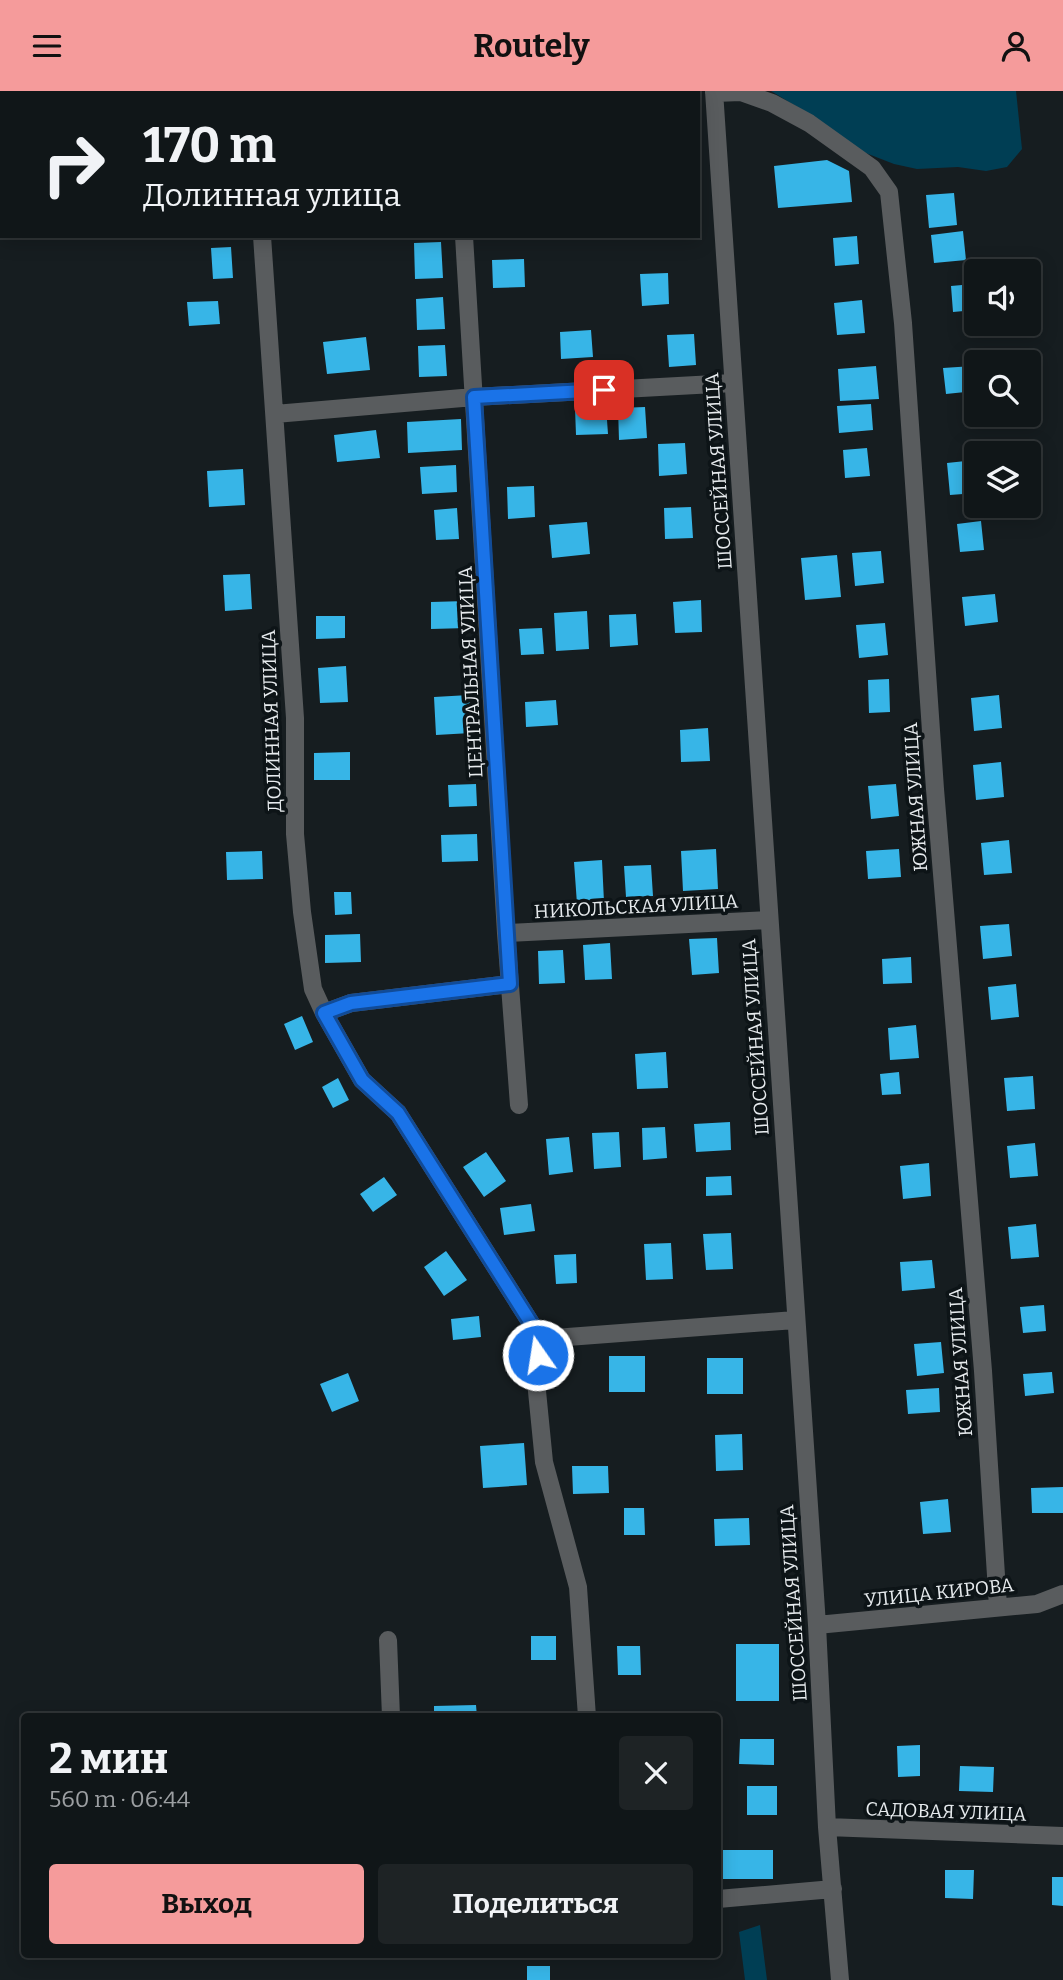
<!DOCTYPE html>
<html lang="ru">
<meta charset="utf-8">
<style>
:root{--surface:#101618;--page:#1e2325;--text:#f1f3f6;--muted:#9c9fa2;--line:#303537;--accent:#f59b9b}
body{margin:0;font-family:Bitter,serif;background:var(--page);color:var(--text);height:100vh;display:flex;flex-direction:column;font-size:26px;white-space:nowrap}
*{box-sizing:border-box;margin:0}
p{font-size:23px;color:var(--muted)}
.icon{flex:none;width:38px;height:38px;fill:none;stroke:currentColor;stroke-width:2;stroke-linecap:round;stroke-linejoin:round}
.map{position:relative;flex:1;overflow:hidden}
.sheet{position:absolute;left:21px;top:1622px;width:700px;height:245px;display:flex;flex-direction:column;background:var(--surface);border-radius:7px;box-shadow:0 4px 18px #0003,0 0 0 2px var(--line)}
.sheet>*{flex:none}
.hud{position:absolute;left:0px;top:0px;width:700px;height:147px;box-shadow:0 4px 18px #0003,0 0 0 2px var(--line);background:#101618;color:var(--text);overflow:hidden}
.controls{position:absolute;left:964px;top:168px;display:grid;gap:14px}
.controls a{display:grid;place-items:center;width:77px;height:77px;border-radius:7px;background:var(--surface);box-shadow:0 4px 18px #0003,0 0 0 2px var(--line);font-size:35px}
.pin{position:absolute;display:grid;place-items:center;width:60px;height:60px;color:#fff;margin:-30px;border-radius:14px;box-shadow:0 4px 10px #0006}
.me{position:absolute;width:77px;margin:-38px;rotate:347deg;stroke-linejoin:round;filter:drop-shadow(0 0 5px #0008)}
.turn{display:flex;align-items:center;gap:24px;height:147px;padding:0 28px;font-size:32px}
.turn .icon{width:91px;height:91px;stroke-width:2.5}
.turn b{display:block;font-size:49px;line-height:60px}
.round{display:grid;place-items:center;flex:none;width:74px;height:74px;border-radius:7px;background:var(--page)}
.head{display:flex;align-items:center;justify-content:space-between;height:119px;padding:0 28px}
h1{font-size:42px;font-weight:700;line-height:52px}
.primary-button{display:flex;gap:14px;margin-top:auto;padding:14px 28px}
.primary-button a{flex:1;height:80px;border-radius:7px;background:var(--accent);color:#111;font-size:28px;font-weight:700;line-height:80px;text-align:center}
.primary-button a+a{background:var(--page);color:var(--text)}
header{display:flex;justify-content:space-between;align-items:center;height:91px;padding:0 28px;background:var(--accent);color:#111;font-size:32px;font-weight:700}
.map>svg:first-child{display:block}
</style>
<header><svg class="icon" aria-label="menu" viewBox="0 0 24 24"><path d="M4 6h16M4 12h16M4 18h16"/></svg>Routely<svg class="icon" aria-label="person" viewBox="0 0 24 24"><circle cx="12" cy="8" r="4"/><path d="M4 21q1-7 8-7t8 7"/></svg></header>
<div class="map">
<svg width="1063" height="1889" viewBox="0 0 1063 1889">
<rect width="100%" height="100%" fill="#161d20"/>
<path fill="#003e54" d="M 771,0 L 1016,0 L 1022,58 L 1007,76 L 986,80 L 958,76 L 917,78 L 894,73 L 858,59 L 825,33 Z
M 760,1834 L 767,1889 L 745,1889 L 739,1841 Z"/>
<path fill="#37b5e7" d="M 827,69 L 849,80 L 852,111 L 778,117 L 774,75 Z
M 954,102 L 957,134 L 929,137 L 926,104 Z
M 963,140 L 966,169 L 934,172 L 931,144 Z
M 857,145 L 859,173 L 835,175 L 833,147 Z
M 441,151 L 443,187 L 415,188 L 414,152 Z
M 231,156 L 233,187 L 213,188 L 211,157 Z
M 524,168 L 525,196 L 493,197 L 492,169 Z
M 668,182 L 669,213 L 642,215 L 640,183 Z
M 973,193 L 975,219 L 953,221 L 951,195 Z
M 443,206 L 445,238 L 417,239 L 416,208 Z
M 862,209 L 865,242 L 837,244 L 834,212 Z
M 218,210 L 220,233 L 189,235 L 187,211 Z
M 591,239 L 593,266 L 561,268 L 560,241 Z
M 694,243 L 696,274 L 669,276 L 667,244 Z
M 366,246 L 370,279 L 327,283 L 323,251 Z
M 445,254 L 447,285 L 419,286 L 418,255 Z
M 876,275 L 879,308 L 840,310 L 838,278 Z
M 973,275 L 975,300 L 946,303 L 943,277 Z
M 871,313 L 873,339 L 839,342 L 837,315 Z
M 606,315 L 608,343 L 576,344 L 575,317 Z
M 645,316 L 647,347 L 619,349 L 618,317 Z
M 461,328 L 462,359 L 408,362 L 407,331 Z
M 376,339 L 380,367 L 337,371 L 334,344 Z
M 685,352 L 687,383 L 659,385 L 658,353 Z
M 867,357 L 870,385 L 845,387 L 843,359 Z
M 975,369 L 976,402 L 950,404 L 947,372 Z
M 456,374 L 457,401 L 422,403 L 420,376 Z
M 243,378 L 245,414 L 209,416 L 207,380 Z
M 534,395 L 535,426 L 508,428 L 507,396 Z
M 691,416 L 693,447 L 665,448 L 664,417 Z
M 457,417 L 459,448 L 436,449 L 434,419 Z
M 981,430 L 984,459 L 960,461 L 957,433 Z
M 587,431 L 590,463 L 552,467 L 549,434 Z
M 881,460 L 884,492 L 855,495 L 852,462 Z
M 837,464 L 841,506 L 805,509 L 801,467 Z
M 250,483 L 252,518 L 225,520 L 223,484 Z
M 995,503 L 998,531 L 965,535 L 962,506 Z
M 701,509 L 702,541 L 675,542 L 673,511 Z
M 466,510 L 467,537 L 431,538 L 431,511 Z
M 587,520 L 589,558 L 556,560 L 554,522 Z
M 636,523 L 638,554 L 610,556 L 609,524 Z
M 316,525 L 345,525 L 345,547 L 316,548 Z
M 885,532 L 888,564 L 859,567 L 856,534 Z
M 542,537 L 544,563 L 521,564 L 519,538 Z
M 346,575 L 348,611 L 320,612 L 318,577 Z
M 889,588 L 890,621 L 869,622 L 868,589 Z
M 469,604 L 471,642 L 436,644 L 434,606 Z
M 999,604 L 1002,637 L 974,640 L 971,607 Z
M 556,609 L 558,634 L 526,636 L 525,611 Z
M 708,637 L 710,670 L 681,671 L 680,639 Z
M 350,661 L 350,689 L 314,689 L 314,662 Z
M 1001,671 L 1004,706 L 976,709 L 973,674 Z
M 476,693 L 477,715 L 449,716 L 448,694 Z
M 896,693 L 899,725 L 871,728 L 868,695 Z
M 477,743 L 478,770 L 442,771 L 441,744 Z
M 1009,749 L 1012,782 L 984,784 L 981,752 Z
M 716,758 L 718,798 L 683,800 L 681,760 Z
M 899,758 L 901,786 L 868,788 L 866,760 Z
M 262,760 L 263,788 L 227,789 L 226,761 Z
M 602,769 L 604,811 L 577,813 L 574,771 Z
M 651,774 L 653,805 L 626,806 L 624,775 Z
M 334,801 L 351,801 L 352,823 L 335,824 Z
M 1009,833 L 1012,865 L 983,868 L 980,835 Z
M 360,843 L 361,871 L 325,872 L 325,844 Z
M 717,847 L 719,882 L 692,884 L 689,848 Z
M 610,852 L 612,888 L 585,889 L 583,854 Z
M 563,859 L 565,892 L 539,893 L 538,860 Z
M 911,866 L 912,892 L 883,893 L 882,868 Z
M 1016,893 L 1019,926 L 991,929 L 988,896 Z
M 302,925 L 313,951 L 295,959 L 284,933 Z
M 916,934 L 919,967 L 890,969 L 888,937 Z
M 666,961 L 668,997 L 637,998 L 635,963 Z
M 899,981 L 901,1003 L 882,1004 L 880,983 Z
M 1033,985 L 1035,1018 L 1007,1020 L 1004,987 Z
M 338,987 L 349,1009 L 333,1017 L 322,996 Z
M 730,1031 L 731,1059 L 696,1061 L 694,1033 Z
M 665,1036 L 667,1067 L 643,1069 L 642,1037 Z
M 619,1041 L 621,1076 L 594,1078 L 592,1042 Z
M 569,1046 L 573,1081 L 549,1084 L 546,1048 Z
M 1035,1052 L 1038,1085 L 1010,1087 L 1007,1055 Z
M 486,1061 L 506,1090 L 484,1106 L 463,1076 Z
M 929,1072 L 931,1105 L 903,1108 L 900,1075 Z
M 731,1085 L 732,1104 L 706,1105 L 706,1086 Z
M 384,1086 L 397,1104 L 373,1121 L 360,1103 Z
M 531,1113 L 535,1140 L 504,1144 L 500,1117 Z
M 1036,1133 L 1039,1166 L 1011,1168 L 1008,1136 Z
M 731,1142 L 733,1178 L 706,1179 L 703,1143 Z
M 671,1152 L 673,1188 L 646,1189 L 644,1153 Z
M 446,1160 L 467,1189 L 444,1205 L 424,1176 Z
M 576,1163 L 577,1192 L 556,1193 L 554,1164 Z
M 932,1169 L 935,1197 L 902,1200 L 900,1171 Z
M 1044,1214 L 1046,1240 L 1023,1242 L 1020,1216 Z
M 479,1225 L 481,1246 L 453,1249 L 451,1228 Z
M 941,1251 L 944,1282 L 917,1285 L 914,1253 Z
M 609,1265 L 645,1265 L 645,1301 L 609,1301 Z
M 707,1267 L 743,1267 L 743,1303 L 707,1303 Z
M 1052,1281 L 1054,1302 L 1025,1305 L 1023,1283 Z
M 348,1282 L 359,1310 L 332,1321 L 320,1293 Z
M 939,1297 L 940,1321 L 908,1323 L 906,1299 Z
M 742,1343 L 743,1379 L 716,1380 L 715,1344 Z
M 524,1352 L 527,1394 L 483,1397 L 480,1355 Z
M 572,1375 L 608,1375 L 609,1402 L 573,1403 Z
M 1063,1396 L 1063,1422 L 1032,1422 L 1031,1397 Z
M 948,1408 L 951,1441 L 923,1443 L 920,1411 Z
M 624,1417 L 644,1417 L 645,1444 L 624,1444 Z
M 749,1427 L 750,1454 L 715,1455 L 714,1428 Z
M 531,1545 L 556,1545 L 556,1569 L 531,1569 Z
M 736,1553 L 779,1553 L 779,1610 L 736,1610 Z
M 617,1555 L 640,1555 L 641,1584 L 618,1584 Z
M 476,1614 L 477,1626 L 434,1626 L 434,1615 Z
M 740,1648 L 774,1648 L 774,1674 L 739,1673 Z
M 920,1654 L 920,1685 L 898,1686 L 897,1655 Z
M 960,1675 L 994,1676 L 993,1701 L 959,1700 Z
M 747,1695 L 777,1695 L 777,1724 L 747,1724 Z
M 718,1759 L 773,1759 L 773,1788 L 718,1788 Z
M 945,1779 L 974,1779 L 973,1808 L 945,1807 Z
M 1052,1786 L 1063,1786 L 1063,1815 L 1052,1814 Z
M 527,1875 L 550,1875 L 550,1889 L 527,1889 Z"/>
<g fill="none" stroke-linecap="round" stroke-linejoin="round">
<path stroke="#595c5e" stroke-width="18" d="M 251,0 L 251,2
M 455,0 L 455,2
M 714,0 L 817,1534 L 827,1736 L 840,1889
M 714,2 L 741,1 L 772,12 L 809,32 L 872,77 L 889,101 L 903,232 L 935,698 L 983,1280 L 998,1516
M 262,145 L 295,627 L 295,743 L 302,821 L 313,898 L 324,922 L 351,912 L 510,893
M 464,145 L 506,842 L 519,1014
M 275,323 L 474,306 L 733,292
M 506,842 L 768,829
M 324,922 L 362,989 L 398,1022 L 541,1248 L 795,1229
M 541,1248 L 535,1280 L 544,1371 L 578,1496 L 587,1626
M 817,1534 L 1037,1513 L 1063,1503
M 388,1549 L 391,1626
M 827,1736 L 1063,1745
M 718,1808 L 833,1798"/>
</g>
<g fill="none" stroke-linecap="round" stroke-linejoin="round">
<defs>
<path id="route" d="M 538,1264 L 541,1248 L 398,1022 L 362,989 L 324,922 L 351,912 L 510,893 L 474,306 L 604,299"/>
</defs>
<use href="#route" stroke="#114b97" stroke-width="18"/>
<use href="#route" stroke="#1a73e8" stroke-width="12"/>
</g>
<g text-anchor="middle" stroke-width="7" stroke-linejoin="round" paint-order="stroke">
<g font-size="19" fill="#e7ebee" stroke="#0d1417">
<text transform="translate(718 380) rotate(-94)" y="7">ШОССЕЙНАЯ УЛИЦА</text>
<text transform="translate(470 581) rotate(-93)" y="7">ЦЕНТРАЛЬНАЯ УЛИЦА</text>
<text transform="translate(271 630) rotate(-92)" y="7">ДОЛИННАЯ УЛИЦА</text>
<text transform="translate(915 706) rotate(-94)" y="7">ЮЖНАЯ УЛИЦА</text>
<text transform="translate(636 815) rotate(-3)" y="7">НИКОЛЬСКАЯ УЛИЦА</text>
<text transform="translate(755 946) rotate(-94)" y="7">ШОССЕЙНАЯ УЛИЦА</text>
<text transform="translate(960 1271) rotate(-94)" y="7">ЮЖНАЯ УЛИЦА</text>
<text transform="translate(939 1501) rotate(-6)" y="7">УЛИЦА КИРОВА</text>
<text transform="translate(793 1512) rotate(-94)" y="7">ШОССЕЙНАЯ УЛИЦА</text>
<text transform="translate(946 1720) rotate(2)" y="7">САДОВАЯ УЛИЦА</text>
</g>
</g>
</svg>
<div class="controls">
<a><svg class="icon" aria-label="sound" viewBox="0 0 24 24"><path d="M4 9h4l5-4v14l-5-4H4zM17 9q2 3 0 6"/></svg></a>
<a><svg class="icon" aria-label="search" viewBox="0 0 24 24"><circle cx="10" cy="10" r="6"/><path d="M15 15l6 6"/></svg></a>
<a><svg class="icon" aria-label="layers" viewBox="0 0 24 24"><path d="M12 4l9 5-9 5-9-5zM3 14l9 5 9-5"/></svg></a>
</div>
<div class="pin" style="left:604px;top:299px;background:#d93025"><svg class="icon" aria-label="arrive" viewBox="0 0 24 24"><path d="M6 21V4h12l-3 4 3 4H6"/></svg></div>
<svg class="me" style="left:538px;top:1264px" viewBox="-20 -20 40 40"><circle r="17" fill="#1a73e8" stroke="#fff" stroke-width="3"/><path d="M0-11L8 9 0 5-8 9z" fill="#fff"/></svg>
<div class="hud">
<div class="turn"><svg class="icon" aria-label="right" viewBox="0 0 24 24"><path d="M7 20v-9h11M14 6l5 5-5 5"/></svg><div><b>170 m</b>Долинная улица</div></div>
</div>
<section class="sheet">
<div class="head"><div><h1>2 мин</h1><p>560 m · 06:44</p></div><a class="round"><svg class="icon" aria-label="close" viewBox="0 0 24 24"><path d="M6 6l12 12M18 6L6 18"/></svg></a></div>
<div class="primary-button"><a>Выход</a><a>Поделиться</a></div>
</section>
</div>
